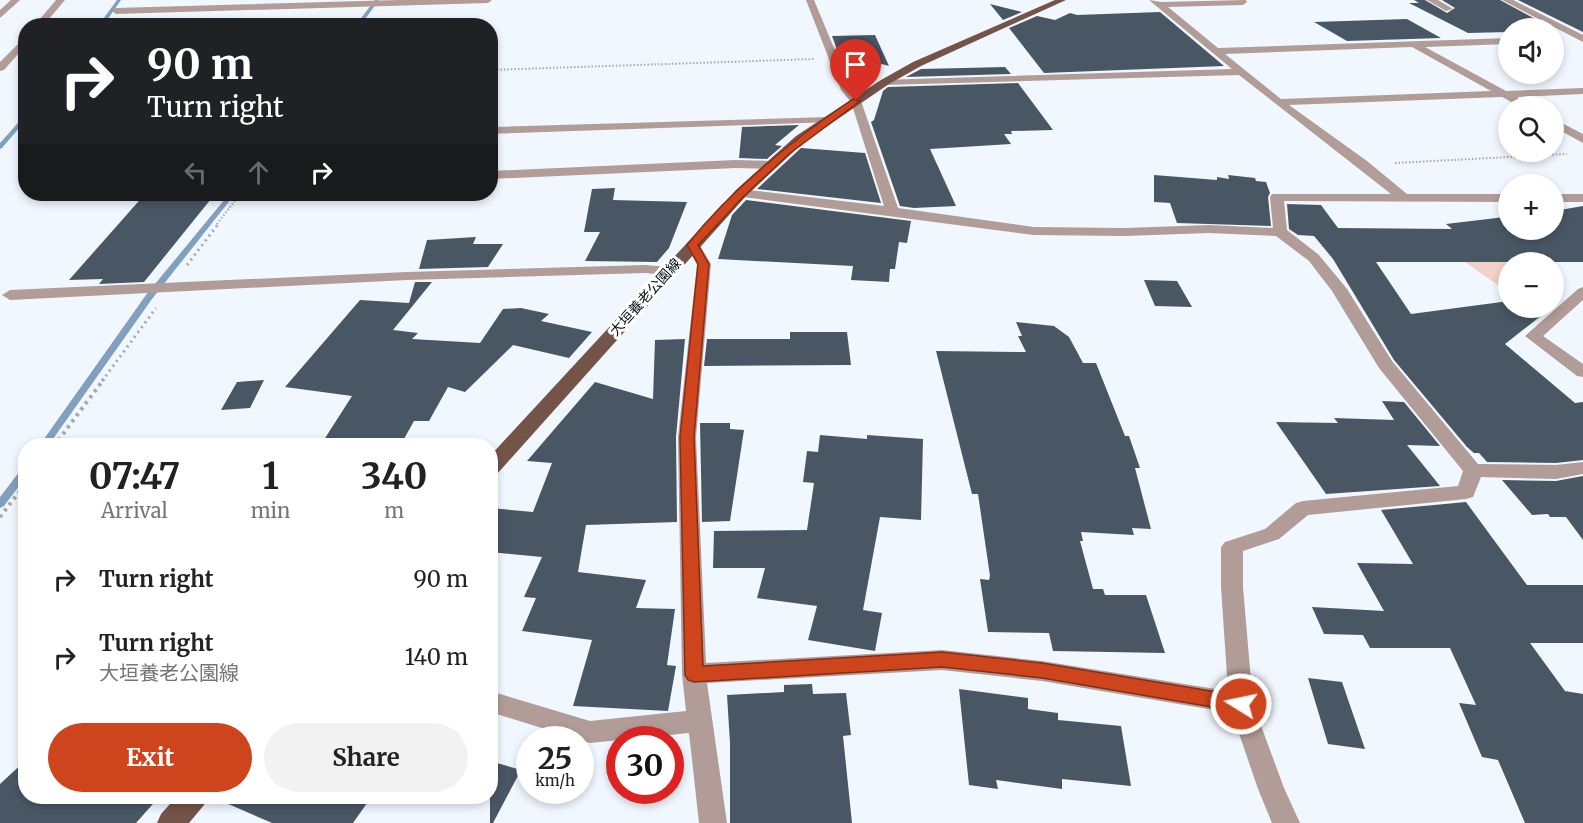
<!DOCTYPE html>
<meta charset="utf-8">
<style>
:root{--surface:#fff;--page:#f2f2f2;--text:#222;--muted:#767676;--accent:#ce451d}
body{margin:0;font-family:Merriweather,"Noto Sans JP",serif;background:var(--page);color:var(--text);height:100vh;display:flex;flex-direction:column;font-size:22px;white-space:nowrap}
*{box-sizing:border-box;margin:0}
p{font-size:20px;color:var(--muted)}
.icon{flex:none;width:33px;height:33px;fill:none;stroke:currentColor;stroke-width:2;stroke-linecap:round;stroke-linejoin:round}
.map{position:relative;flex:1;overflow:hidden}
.panel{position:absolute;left:18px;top:438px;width:480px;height:366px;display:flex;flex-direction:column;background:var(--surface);border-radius:24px;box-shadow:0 3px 9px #0003}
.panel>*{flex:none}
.top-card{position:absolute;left:18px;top:18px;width:480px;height:183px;border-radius:24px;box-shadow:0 3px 9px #0003;background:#202124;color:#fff;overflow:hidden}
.buttons{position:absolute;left:1498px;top:18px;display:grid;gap:12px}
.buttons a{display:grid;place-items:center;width:66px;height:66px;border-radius:50%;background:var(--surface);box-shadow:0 3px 9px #0003;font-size:30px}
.speed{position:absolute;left:516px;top:726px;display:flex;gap:12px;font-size:30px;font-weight:700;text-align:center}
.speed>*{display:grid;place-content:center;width:78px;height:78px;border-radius:50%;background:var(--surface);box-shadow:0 3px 9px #0003;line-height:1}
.speed small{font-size:15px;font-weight:400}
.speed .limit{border:9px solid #d22;background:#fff;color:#111}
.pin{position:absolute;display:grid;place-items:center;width:51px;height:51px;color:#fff;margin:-62px -26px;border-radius:50% 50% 50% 0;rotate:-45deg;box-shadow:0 0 6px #0007}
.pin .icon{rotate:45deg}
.me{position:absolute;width:66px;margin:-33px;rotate:280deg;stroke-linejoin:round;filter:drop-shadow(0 0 4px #0008)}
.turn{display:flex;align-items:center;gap:21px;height:126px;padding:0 30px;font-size:27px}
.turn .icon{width:78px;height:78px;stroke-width:2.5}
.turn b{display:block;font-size:42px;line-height:51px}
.lanes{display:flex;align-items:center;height:57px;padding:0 30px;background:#0003;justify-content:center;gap:30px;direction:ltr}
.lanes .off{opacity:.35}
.eta{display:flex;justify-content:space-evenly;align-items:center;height:102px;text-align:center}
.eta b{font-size:36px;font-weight:700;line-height:42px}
.cta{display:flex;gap:12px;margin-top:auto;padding:12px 30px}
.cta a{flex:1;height:69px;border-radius:36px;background:var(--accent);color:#fff;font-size:24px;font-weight:700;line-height:69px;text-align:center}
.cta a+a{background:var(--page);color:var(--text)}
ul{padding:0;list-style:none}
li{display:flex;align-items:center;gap:18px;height:78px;padding:0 30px}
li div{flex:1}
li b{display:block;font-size:22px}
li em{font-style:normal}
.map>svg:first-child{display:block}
</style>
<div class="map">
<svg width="1583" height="823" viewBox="0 0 1583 823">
<rect width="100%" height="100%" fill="#f1f7fe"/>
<path fill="#f1d1c8" d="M 1434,240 L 1485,249 L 1509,263 L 1509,293 Z"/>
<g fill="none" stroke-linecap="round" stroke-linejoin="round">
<path fill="#82a0be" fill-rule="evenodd" d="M 117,0 L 121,0 L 103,26 L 98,26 Z
M 375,0 L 379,0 L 360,26 L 355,26 Z
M 26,114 L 26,120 L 2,148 L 0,149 L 0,143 Z
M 229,194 L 235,194 L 152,299 L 48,446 L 39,446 L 146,295 Z
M 26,466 L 26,477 L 4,506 L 0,508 L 0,497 L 23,467 Z"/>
</g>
<path fill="#495765" d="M 1414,0 L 1425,0 L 1447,13 L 1455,8 L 1442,0 L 1500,0 L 1552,28 L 1509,28 L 1509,32 L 1468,33 L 1409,3 L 1419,3 Z
M 1518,0 L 1583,0 L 1583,32 Z
M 990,4 L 1022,12 L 1003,20 Z
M 1160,12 L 1224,66 L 1044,73 L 1009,28 L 1037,16 L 1055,20 L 1070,13 L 1077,15 Z
M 1407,19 L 1441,38 L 1347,41 L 1314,22 Z
M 875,35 L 889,66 L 838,52 L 832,36 Z
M 1005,67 L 1011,74 L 906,77 L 921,69 Z
M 1018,83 L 1053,130 L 1011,131 L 1012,134 L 1004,134 L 1011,144 L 930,149 L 956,206 L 914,208 L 900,206 L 871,122 L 874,120 L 883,91 L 888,87 Z
M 799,125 L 775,145 L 782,146 L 767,159 L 739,158 L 742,127 Z
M 801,148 L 865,153 L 881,203 L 757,189 Z
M 1154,175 L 1217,180 L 1217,177 L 1229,179 L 1228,175 L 1255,178 L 1256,181 L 1266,182 L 1270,193 L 1268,197 L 1271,226 L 1177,223 L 1170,203 L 1154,202 Z
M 615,188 L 613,200 L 687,202 L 669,248 L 657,262 L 585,261 L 600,232 L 584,232 L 592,189 Z
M 145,194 L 215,194 L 144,282 L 99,284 L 103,279 L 69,280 Z
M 746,200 L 911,221 L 907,243 L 899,242 L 895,269 L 890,269 L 889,282 L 851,280 L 853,266 L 718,259 L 732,215 Z
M 1287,204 L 1321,205 L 1338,228 L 1452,229 L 1446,224 L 1505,217 L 1509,219 L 1509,230 L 1554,230 L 1554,211 L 1583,206 L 1583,262 L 1376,262 L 1411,314 L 1509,301 L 1509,308 L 1551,308 L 1505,344 L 1575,403 L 1583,402 L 1583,460 L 1556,463 L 1487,462 L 1479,453 L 1474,453 L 1467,447 L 1394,360 L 1333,259 L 1314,236 L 1298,235 L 1289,229 Z
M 476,237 L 473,244 L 503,244 L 488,267 L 419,269 L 427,240 Z
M 1144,280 L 1177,281 L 1192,307 L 1155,306 Z
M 415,282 L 432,282 L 393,330 L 418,333 L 412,339 L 480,343 L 503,309 L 521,308 L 549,314 L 541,321 L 592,332 L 569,358 L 513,345 L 465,392 L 448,387 L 429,421 L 414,421 L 400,446 L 320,446 L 352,396 L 285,387 L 360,300 L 409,303 Z
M 1016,322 L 1054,326 L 1069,337 L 1083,363 L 1096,363 L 1125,436 L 1129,436 L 1140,468 L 1135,468 L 1151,529 L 1132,528 L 1134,535 L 1081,532 L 1083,541 L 1080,541 L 1093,589 L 1103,589 L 1105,595 L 1146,595 L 1165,653 L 1053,651 L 1049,633 L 988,632 L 980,579 L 989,580 L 990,576 L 978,494 L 972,494 L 936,351 L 1026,352 L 1018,336 L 1022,336 Z
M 790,332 L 847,332 L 851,365 L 704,366 L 707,339 L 790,339 Z
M 685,339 L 676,437 L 677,522 L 586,525 L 578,572 L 646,580 L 636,608 L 675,609 L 667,665 L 676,666 L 668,711 L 573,706 L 592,640 L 522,631 L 536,598 L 524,597 L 542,557 L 490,552 L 490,508 L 533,512 L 552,463 L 527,461 L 595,382 L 653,399 L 655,340 Z
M 264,380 L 250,408 L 221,410 L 237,382 Z
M 1382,401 L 1404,402 L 1440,446 L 1407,445 L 1440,486 L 1326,494 L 1276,422 L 1338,423 L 1334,418 L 1394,420 Z
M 700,423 L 730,423 L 730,429 L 744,430 L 730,521 L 702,522 Z
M 820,435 L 867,439 L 867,435 L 923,439 L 921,520 L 880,517 L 863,610 L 882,613 L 875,651 L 808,640 L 817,606 L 757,598 L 765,568 L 713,568 L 714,531 L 807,530 L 814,483 L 803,482 L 807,451 L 818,452 Z
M 1583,476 L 1583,540 L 1566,517 L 1550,517 L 1548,514 L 1532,515 L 1502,480 L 1556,481 Z
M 1466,502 L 1527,585 L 1583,585 L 1583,643 L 1530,643 L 1565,691 L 1583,694 L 1583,823 L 1525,823 L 1498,760 L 1482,757 L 1459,703 L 1476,705 L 1450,648 L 1370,648 L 1363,635 L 1324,634 L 1312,607 L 1384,611 L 1357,563 L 1413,564 L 1381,510 Z
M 1308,678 L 1342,682 L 1365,749 L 1328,744 Z
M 812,684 L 813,694 L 846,693 L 851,735 L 843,736 L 852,823 L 730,823 L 730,743 L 727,695 L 784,692 L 784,685 Z
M 959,689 L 1028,698 L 1028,709 L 1058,713 L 1058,720 L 1121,726 L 1131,786 L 1062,779 L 1062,789 L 996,780 L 998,789 L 969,785 Z
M 26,760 L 26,796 L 160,796 L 136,823 L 0,823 L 0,784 Z
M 490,761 L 521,770 L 493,823 L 490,823 Z
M 210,796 L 372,796 L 353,823 L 272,823 Z"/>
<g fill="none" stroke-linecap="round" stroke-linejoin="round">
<path stroke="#a4aab0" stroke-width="2" stroke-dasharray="1.5 2" stroke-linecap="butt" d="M 490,70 L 814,59
M 1395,163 L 1567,154
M 217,224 L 240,194"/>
<path stroke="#a4aab0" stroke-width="3" stroke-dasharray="2 4" stroke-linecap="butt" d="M 187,265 L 219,223
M 102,381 L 156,308"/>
<path stroke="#a4aab0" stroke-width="4" stroke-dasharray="3 4.5" stroke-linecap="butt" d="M 54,446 L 104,379
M 0,517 L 26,483"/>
<path fill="#b19c97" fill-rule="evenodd" d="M 11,0 L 20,0 L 0,18 L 0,10 Z
M 56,0 L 65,0 L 43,26 L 34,26 Z
M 399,0 L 492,0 L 488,3 L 116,14 L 112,11 L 116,8 Z
M 806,0 L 814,0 L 851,89 L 861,101 L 898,208 L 1034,227 L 1124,228 L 1209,225 L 1273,228 L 1270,197 L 1272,194 L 1391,194 L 1239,75 L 885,85 L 881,84 L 881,80 L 1232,69 L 1149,0 L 1161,2 L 1246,0 L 1247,2 L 1243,5 L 1168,7 L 1218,48 L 1509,38 L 1509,44 L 1425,47 L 1506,91 L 1583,88 L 1583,94 L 1517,97 L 1531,106 L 1519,106 L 1502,97 L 1289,105 L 1367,161 L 1407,194 L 1509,194 L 1509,202 L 1284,201 L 1287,230 L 1319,255 L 1347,289 L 1392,361 L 1478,464 L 1556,465 L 1583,462 L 1583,474 L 1556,479 L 1481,477 L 1473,497 L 1466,499 L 1308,515 L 1279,539 L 1243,551 L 1243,587 L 1253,704 L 1284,788 L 1300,823 L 1272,823 L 1258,789 L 1232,713 L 1042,681 L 942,670 L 707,683 L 727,823 L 699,823 L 689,733 L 590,743 L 490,712 L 490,691 L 590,721 L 686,711 L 682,674 L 678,437 L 697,264 L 686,245 L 693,241 L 698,242 L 711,264 L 696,437 L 706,663 L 942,650 L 1042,661 L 1228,691 L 1221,587 L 1221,547 L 1225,542 L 1265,529 L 1296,503 L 1303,501 L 1458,486 L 1463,471 L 1379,368 L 1332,291 L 1309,261 L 1276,236 L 1209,233 L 1124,236 L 1034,235 L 736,196 L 734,193 L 736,190 L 741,189 L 884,206 L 851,102 L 841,90 ZM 1412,47 L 1491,91 L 1281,99 L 1225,54 Z
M 1427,0 L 1438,0 L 1453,9 L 1446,11 Z
M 1502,0 L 1513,0 L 1583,35 L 1583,42 Z
M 26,36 L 26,45 L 4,70 L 0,71 L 0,62 Z
M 828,117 L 832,118 L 832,122 L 490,134 L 490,127 Z
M 1554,119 L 1583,134 L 1583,143 L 1554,127 Z
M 736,160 L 771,161 L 777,165 L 771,169 L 736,168 L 490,179 L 490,171 Z
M 1554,194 L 1583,194 L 1583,202 L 1554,202 Z
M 645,265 L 668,267 L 675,271 L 668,275 L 645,273 L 407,280 L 10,300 L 2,295 L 10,290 L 407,272 Z
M 1583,287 L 1583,300 L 1543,336 L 1583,364 L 1583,377 L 1577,376 L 1525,336 L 1578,289 Z"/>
<path fill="#745349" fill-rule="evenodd" d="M 1055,0 L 1066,0 L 921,66 L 889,84 L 804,142 L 746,196 L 497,474 L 490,475 L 490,456 L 736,190 L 796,136 L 881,80 L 913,62 Z
M 177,796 L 208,796 L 204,805 L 189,823 L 157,823 L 161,814 Z"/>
</g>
<path fill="#ce451d" stroke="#862d13" stroke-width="1.5" d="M 853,99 L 860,101 L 789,154 L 744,196 L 698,245 L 709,264 L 694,437 L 703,666 L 942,652 L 1042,663 L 1241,696 L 1248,698 L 1250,704 L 1248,709 L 1241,712 L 1042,678 L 942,667 L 694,682 L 688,680 L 685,675 L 680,437 L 698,264 L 687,245 C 733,187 792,140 853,99 Z"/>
<g text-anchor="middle" stroke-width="6" stroke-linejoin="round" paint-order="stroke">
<g font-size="14" fill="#090e14" stroke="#fff">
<text transform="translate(645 297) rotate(-48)" y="5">大垣養老公園線</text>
</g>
</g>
</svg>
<div class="buttons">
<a><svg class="icon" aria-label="sound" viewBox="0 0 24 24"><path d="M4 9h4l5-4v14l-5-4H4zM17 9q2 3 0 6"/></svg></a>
<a><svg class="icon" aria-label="search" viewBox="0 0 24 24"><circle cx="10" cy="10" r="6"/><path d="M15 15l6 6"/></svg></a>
<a>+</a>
<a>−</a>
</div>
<div class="speed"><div>25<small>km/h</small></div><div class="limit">30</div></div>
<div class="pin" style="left:856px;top:101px;background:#d93025"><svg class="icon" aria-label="arrive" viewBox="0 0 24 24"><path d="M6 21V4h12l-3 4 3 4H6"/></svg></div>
<svg class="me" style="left:1241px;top:704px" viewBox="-20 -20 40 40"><circle r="17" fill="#ce451d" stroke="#fff" stroke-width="3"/><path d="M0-11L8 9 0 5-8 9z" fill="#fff"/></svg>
<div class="top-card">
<div class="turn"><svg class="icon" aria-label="right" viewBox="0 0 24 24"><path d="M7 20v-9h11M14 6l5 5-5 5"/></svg><div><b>90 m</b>Turn right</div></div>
<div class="lanes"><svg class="icon off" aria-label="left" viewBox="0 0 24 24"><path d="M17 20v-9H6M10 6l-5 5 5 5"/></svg><svg class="icon off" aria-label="ahead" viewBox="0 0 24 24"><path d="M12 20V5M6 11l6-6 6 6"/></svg><svg class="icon" aria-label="right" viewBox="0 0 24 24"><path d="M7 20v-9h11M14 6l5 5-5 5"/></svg></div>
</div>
<section class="panel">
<div class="eta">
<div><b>07:47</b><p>Arrival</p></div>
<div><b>1</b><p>min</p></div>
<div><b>340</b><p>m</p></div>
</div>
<ul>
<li><svg class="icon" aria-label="right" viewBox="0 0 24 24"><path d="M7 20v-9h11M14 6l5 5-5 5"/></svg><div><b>Turn right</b></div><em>90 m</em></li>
<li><svg class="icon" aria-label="right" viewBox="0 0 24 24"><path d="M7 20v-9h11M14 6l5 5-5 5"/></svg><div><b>Turn right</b><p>大垣養老公園線</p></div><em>140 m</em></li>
</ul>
<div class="cta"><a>Exit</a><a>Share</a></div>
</section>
</div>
